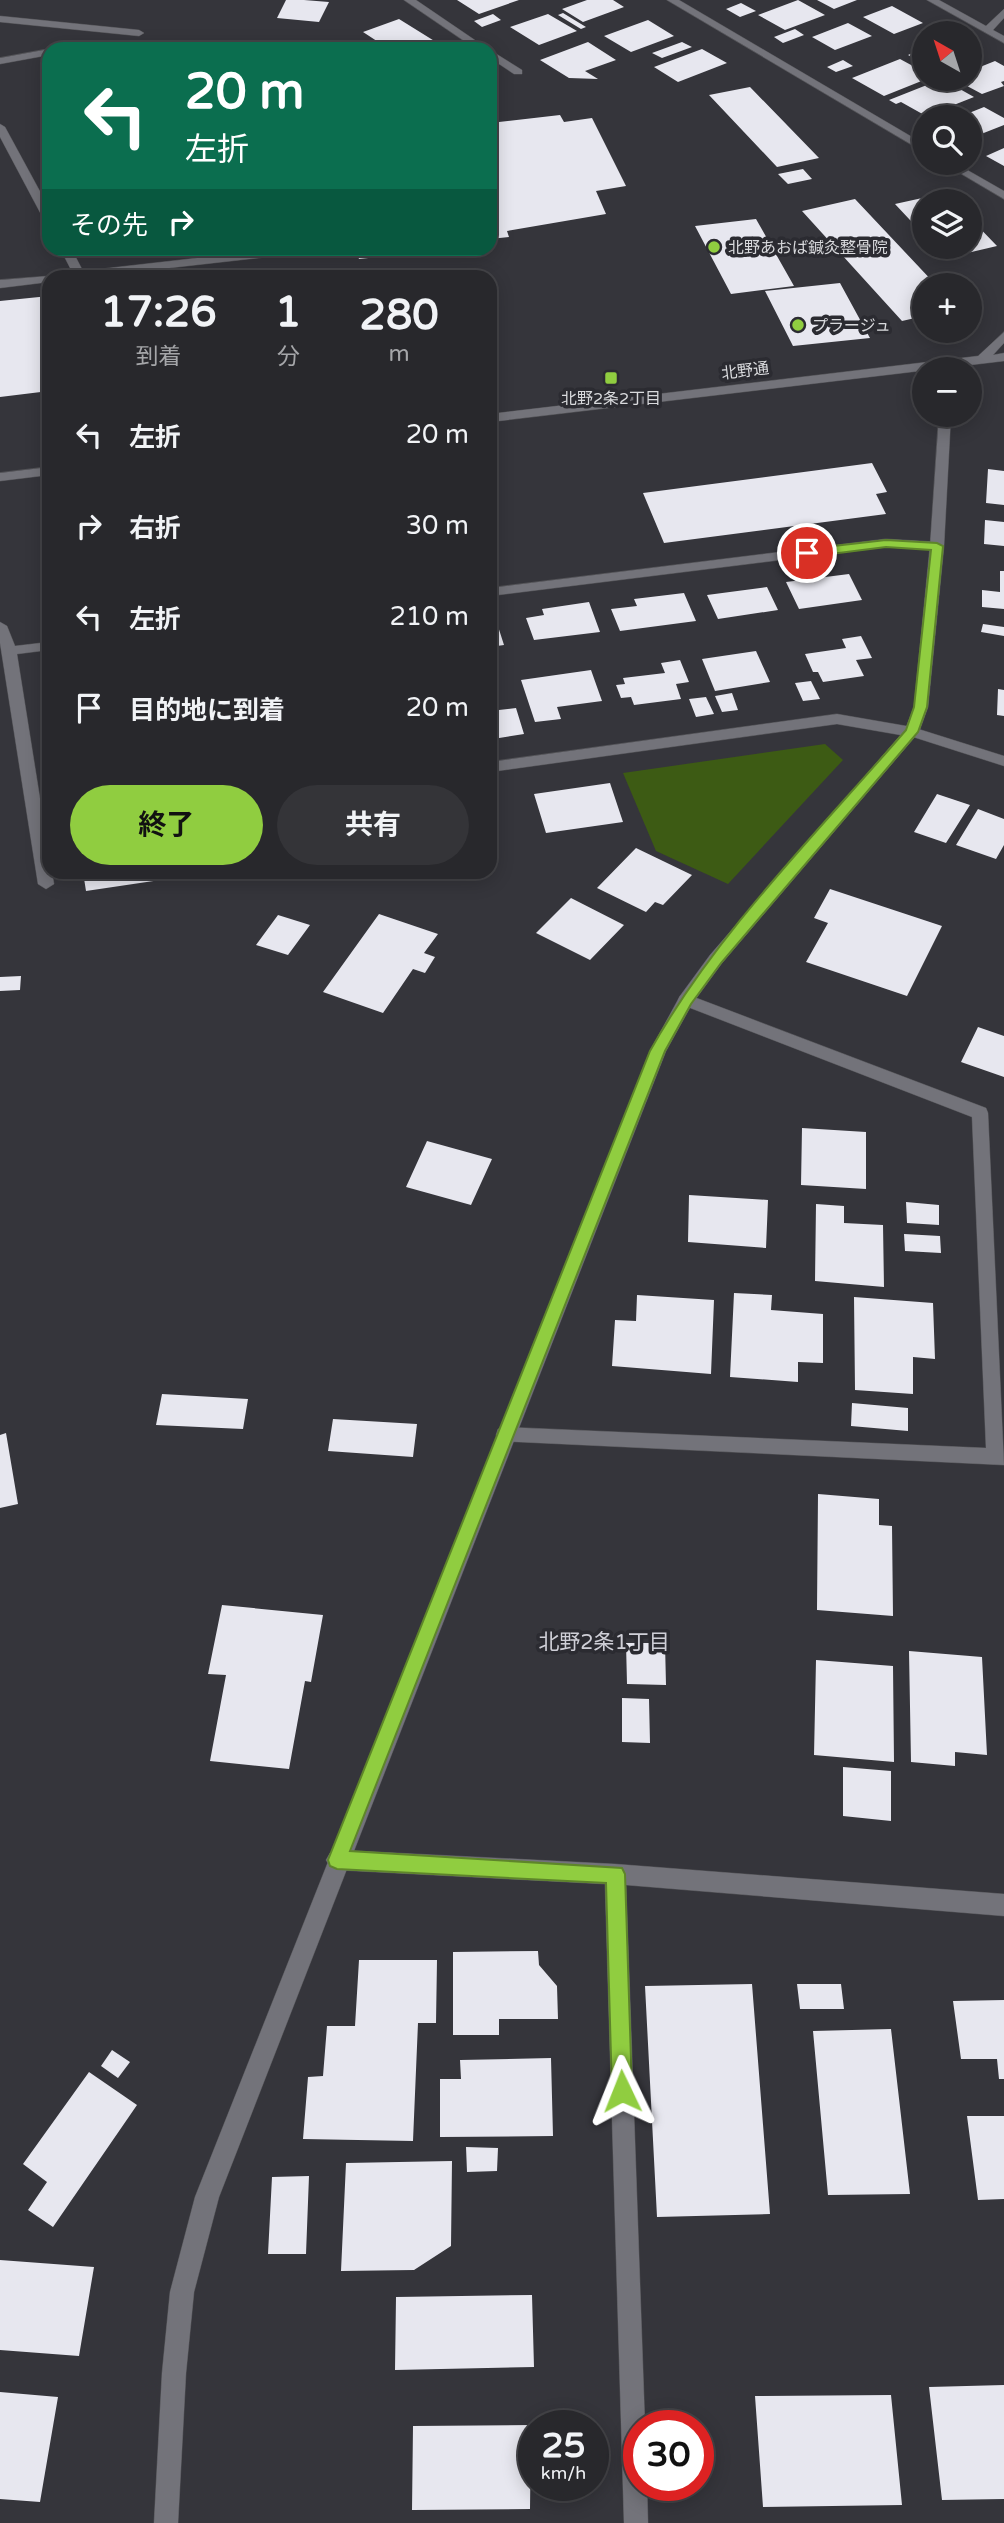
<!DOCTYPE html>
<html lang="ja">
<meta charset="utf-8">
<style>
:root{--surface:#28282c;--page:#343438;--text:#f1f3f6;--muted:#a5a6a9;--line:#444448;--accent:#90cd40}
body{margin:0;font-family:"Varela Round","Noto Sans JP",sans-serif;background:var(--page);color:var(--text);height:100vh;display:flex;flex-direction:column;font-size:26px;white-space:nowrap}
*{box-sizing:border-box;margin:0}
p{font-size:23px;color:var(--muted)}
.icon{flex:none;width:38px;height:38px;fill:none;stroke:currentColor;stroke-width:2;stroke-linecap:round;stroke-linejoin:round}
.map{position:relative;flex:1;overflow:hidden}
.panel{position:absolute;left:42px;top:270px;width:455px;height:609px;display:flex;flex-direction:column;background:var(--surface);border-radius:21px;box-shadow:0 4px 18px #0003,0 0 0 2px var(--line)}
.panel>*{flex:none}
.hud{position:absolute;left:42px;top:42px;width:455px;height:214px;border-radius:21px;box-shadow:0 4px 18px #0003,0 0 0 2px var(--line);background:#0b6e4f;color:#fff;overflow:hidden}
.needle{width:46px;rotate:321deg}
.tools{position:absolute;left:912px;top:21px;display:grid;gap:14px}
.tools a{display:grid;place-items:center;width:70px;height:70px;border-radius:50%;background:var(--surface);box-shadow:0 4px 18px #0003,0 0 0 2px var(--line);font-size:35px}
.speed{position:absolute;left:518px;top:2410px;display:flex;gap:14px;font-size:35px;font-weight:700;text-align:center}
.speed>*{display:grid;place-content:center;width:91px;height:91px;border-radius:50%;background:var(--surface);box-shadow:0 4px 18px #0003,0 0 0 2px var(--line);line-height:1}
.speed small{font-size:18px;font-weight:400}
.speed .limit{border:10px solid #d22;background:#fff;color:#111}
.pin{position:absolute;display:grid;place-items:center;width:60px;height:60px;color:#fff;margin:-30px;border:4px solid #fff;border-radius:50%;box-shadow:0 2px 7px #0007}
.me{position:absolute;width:77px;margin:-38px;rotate:358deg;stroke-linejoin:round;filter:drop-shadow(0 0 5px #0008)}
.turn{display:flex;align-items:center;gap:24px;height:147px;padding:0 28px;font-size:32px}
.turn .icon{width:91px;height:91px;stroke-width:2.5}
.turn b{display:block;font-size:49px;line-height:60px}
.then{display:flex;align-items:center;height:66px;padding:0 28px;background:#0003;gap:14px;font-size:26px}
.eta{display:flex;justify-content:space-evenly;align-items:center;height:119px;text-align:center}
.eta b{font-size:42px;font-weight:700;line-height:49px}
.button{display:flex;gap:14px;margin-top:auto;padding:14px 28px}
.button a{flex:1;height:80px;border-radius:42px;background:var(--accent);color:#111;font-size:28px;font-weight:700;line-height:80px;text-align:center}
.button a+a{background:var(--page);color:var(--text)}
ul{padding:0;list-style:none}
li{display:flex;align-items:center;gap:21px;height:91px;padding:0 28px}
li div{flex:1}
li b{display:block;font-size:26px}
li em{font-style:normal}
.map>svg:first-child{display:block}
</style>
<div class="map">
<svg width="1004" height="2523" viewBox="0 0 1004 2523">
<rect width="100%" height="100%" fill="#35353b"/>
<path fill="#3d5b14" d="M 825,744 L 843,760 L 728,884 L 656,851 L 623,773 Z"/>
<path fill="#e7e7ef" d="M 286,0 L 304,0 L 329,2 L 319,22 L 277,18 Z
M 457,0 L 519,0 L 479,14 Z
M 587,0 L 613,0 L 624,7 L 583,22 L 562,9 Z
M 798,0 L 825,15 L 785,30 L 758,15 Z
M 817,0 L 857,0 L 834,9 Z
M 741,3 L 756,11 L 740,17 L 726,9 Z
M 892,6 L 923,23 L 894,34 L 863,17 Z
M 563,13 L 586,27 L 581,29 L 558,15 Z
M 493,14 L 501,20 L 482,27 L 474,21 Z
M 548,14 L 577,31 L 539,45 L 510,27 Z
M 399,19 L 436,42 L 417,49 L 389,49 L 363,32 Z
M 648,20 L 674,36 L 631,52 L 604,36 Z
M 848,23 L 872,36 L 835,50 L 812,37 Z
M 795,29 L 804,35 L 783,43 L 774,37 Z
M 588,42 L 616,60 L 585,71 L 598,79 L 569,78 L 540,60 Z
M 682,42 L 692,47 L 662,58 L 652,53 Z
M 924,48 L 924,63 L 908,55 Z
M 702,49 L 727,63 L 678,82 L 654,67 Z
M 900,59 L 924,72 L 924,80 L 884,96 L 852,78 Z
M 843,60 L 853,66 L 836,72 L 827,67 Z
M 995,61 L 1004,66 L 1004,81 L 1001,82 L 1004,86 L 982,94 L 954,79 L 970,79 L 970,71 Z
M 942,79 L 974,97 L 926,116 L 901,102 L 896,104 L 889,100 Z
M 750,87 L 819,158 L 777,167 L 709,95 Z
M 984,107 L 1004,118 L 1004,125 L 971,138 L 970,117 L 959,117 Z
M 560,115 L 564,122 L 592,118 L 626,186 L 596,191 L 606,214 L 507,231 L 509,237 L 490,239 L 490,123 Z
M 1004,148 L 1004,166 L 986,156 Z
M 803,169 L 812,179 L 788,184 L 778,174 Z
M 945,193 L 953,201 L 924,201 L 924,235 L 895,204 Z
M 855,199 L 936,285 L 924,285 L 924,316 L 902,321 L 802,211 Z
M 970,218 L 997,246 L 946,258 L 935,247 L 970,247 Z
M 756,219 L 794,286 L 731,294 L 695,226 Z
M 355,248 L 443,248 L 443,250 L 359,259 Z
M 840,283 L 870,338 L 793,346 L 765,291 Z
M 49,296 L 49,391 L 0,397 L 0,301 Z
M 872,463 L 887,492 L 876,494 L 886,514 L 664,543 L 643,493 Z
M 988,469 L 1004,471 L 1004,505 L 986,503 Z
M 985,520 L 1004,522 L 1004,546 L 984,544 Z
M 1000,571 L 1004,571 L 1004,609 L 982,607 L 982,590 L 1000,592 Z
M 849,574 L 862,600 L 799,609 L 786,582 Z
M 767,587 L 778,610 L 718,619 L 707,595 Z
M 684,593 L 696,621 L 620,631 L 611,609 L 637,606 L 634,599 Z
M 589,602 L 600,632 L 534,640 L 526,618 L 544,615 L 542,609 Z
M 495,617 L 504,645 L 490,647 L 490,618 Z
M 983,624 L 1004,627 L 1004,636 L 981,632 Z
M 861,636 L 872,658 L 856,660 L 864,676 L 823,682 L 818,672 L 813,672 L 805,654 L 846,648 L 842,639 Z
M 756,651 L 770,682 L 715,691 L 702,659 Z
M 680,660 L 689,682 L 676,684 L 681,699 L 634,705 L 631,697 L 621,698 L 616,685 L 625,684 L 623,678 L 665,673 L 661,663 Z
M 591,670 L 602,701 L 557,707 L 561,719 L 535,722 L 521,680 Z
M 811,681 L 820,699 L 803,701 L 795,683 Z
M 998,689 L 1004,690 L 1004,716 L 997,715 Z
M 732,693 L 738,710 L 722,712 L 715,696 Z
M 706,697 L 714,714 L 696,717 L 689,699 Z
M 516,708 L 524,734 L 493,739 L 490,711 Z
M 610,783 L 623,822 L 546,833 L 534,794 Z
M 937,794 L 970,805 L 946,843 L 914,832 Z
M 978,809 L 1004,819 L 1004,845 L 996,859 L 956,845 Z
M 636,848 L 692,875 L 663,905 L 655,902 L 646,912 L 597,888 Z
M 83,872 L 166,872 L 167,879 L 86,891 Z
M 191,872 L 232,872 L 232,873 L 192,879 Z
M 830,889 L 942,926 L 907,996 L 806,962 L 828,923 L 814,918 Z
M 571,898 L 624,925 L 590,960 L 536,933 Z
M 379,914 L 438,934 L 424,953 L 435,957 L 425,973 L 413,969 L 383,1013 L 323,992 Z
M 278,915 L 310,925 L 288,955 L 256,945 Z
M 21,976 L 20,990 L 0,991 L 0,977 Z
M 978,1027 L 1004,1036 L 1004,1077 L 961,1062 Z
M 802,1128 L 866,1132 L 866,1189 L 801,1185 Z
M 427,1141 L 492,1159 L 471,1205 L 406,1187 Z
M 689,1195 L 768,1200 L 766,1248 L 688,1242 Z
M 906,1202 L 939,1205 L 939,1225 L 907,1223 Z
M 816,1204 L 844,1206 L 844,1223 L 883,1225 L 884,1287 L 815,1281 Z
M 904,1234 L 940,1236 L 941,1253 L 905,1251 Z
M 734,1293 L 772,1295 L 771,1310 L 823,1314 L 823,1363 L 798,1362 L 798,1382 L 730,1377 Z
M 637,1295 L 714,1300 L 711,1374 L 612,1366 L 615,1320 L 636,1321 Z
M 854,1297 L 933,1303 L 935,1359 L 913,1357 L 913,1394 L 855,1390 Z
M 162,1394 L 248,1399 L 243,1429 L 156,1425 Z
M 852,1403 L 908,1408 L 908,1431 L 851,1426 Z
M 333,1419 L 417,1424 L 413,1457 L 328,1451 Z
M 6,1433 L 18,1504 L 0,1508 L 0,1435 Z
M 818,1494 L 879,1499 L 879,1525 L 892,1526 L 893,1616 L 817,1610 Z
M 222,1605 L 323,1615 L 311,1682 L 305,1681 L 289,1769 L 210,1761 L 226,1675 L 208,1674 Z
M 626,1643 L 665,1643 L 666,1685 L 627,1684 Z
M 909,1651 L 982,1657 L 987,1755 L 955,1752 L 955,1766 L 911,1762 Z
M 816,1660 L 893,1666 L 894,1762 L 814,1755 Z
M 622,1698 L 649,1699 L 650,1743 L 622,1742 Z
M 843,1767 L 891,1771 L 891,1821 L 843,1816 Z
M 538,1951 L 539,1965 L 557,1986 L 558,2019 L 499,2019 L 499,2035 L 453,2035 L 453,1952 Z
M 359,1960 L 437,1960 L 436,2023 L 418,2023 L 413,2141 L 303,2139 L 308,2077 L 323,2076 L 327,2026 L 355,2026 Z
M 752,1984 L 770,2214 L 657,2217 L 645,1986 Z
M 797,1984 L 841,1984 L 844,2009 L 800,2009 Z
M 1004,2000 L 1004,2079 L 999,2079 L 997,2059 L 961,2059 L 953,2001 Z
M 891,2029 L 910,2194 L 828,2195 L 813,2031 Z
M 112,2050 L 130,2062 L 118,2078 L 101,2066 Z
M 551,2058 L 553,2136 L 440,2137 L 440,2079 L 461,2079 L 460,2060 Z
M 89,2072 L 137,2105 L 53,2227 L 28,2210 L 47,2182 L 23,2164 Z
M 967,2116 L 1004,2116 L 1004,2199 L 978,2200 Z
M 466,2147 L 498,2148 L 497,2171 L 467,2172 Z
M 452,2161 L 451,2246 L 414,2270 L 341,2271 L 346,2163 Z
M 309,2176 L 306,2254 L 268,2254 L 272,2177 Z
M 0,2260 L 94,2267 L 79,2356 L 0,2350 Z
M 532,2295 L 534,2367 L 395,2370 L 396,2297 Z
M 1004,2385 L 1004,2499 L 942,2500 L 929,2387 Z
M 0,2392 L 58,2397 L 40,2502 L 0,2499 Z
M 891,2395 L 902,2505 L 763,2507 L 755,2396 Z
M 531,2425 L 530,2509 L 412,2510 L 413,2426 Z"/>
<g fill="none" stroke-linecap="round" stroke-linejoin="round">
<defs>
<path id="service" d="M 0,16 L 139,30 L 144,33 L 139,36 L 0,22 Z
M 912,727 L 1004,756 L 1004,766 L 907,735 L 907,729 Z"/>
<path id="minor" d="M 404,0 L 416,0 L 488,49 L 476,49 Z
M 667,0 L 679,0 L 924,144 L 924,152 Z
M 927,0 L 939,0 L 986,26 L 1004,9 L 1004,18 L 993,30 L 1004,36 L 1004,43 Z
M 87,42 L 128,46 L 133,49 L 58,49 Z
M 49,49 L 49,55 L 0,64 L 0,58 Z
M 490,50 L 522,70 L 522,74 L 514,74 L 490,58 Z
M 0,124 L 5,127 L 49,208 L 49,221 L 43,218 L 0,137 Z
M 943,163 L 955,163 L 1004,191 L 1004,199 Z
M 60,248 L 71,248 L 83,271 L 285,248 L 325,248 L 320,251 L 98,276 L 66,276 L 72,272 Z
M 49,276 L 53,276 L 49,276 L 49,282 L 0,288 L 0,280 Z
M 886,539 L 937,542 L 944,546 L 937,550 L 886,547 L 490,596 L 490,588 Z
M 0,622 L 7,626 L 15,646 L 49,642 L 49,650 L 17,654 L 49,855 L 49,872 L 52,872 L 54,884 L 46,889 L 38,884 L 0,643 Z
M 837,714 L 912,727 L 919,732 L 912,737 L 837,724 L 490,772 L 490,762 Z
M 686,994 L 986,1108 L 988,1113 L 1004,1465 L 498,1441 L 496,1435 L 498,1429 L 505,1427 L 986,1448 L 972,1117 L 680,1004 L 678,1000 L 680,996 Z
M 337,1850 L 615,1864 L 1004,1894 L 1004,1916 L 626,1885 L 645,2426 L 639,2426 L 639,2485 L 647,2485 L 648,2523 L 624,2523 L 605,1884 L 337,1870 L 330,1867 L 326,1860 L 330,1853 Z"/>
<path id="tertiary" d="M 1004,332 L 1004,343 L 993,355 L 1004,353 L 1004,361 L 490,422 L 490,414 L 978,356 Z
M 939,415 L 951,415 L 944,546 L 928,707 L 919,732 L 722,963 L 692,1004 L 666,1051 L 219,2197 L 194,2292 L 186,2373 L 178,2523 L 154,2523 L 162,2373 L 170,2292 L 195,2197 L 650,1051 L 680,996 L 710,955 L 905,730 L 914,707 L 930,546 Z
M 49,467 L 49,475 L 0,481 L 0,473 Z"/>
</defs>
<use href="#service" stroke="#525256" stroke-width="1"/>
<use href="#minor" stroke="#525256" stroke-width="1"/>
<use href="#tertiary" stroke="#525256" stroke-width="1"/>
<use href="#service" fill="#73737a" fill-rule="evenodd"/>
<use href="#minor" fill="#73737a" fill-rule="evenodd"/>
<use href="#tertiary" fill="#73737a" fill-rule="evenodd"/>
</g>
<path fill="#90cd40" stroke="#5e852a" stroke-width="2" d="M 886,540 L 937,543 L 943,546 L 927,707 L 918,732 L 721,963 L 691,1004 L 665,1051 L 350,1851 L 622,1868 L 625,1874 L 632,2091 L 629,2098 L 622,2101 L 615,2098 L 612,2091 L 606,1883 L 337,1869 L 330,1866 L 328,1860 L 650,1051 C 716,933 818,832 906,730 L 914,707 L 931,550 L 886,547 L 807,557 L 801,553 L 807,549 Z"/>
<g fill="#90cd40" stroke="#2b2b31" stroke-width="2.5">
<circle cx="714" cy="247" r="7"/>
<circle cx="798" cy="325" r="7"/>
<rect x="604" y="371" width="14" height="14" rx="3.5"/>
</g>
<g text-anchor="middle" stroke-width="7" stroke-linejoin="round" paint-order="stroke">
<g font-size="16" fill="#d9dadd" stroke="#2b2b31" text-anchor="start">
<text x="728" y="253">北野あおば鍼灸整骨院</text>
<text x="812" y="331">プラージュ</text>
<text x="611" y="404" text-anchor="middle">北野2条2丁目</text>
</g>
<g font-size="16" fill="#d9dadd" stroke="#2b2b31">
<text transform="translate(745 370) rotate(-7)" y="6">北野通</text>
</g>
<g font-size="21" fill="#cfcfd7" stroke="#2b2b31">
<text x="604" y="1649">北野2条1丁目</text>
</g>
</g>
</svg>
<div class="tools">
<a><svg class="needle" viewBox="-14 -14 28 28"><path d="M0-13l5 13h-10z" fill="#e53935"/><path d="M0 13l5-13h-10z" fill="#a5a6a9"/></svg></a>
<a><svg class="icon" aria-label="search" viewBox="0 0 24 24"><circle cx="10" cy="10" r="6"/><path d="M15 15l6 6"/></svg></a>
<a><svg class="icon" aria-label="layers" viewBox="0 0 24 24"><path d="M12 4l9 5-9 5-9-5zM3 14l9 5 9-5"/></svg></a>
<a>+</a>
<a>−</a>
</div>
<div class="speed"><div>25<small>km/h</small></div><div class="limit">30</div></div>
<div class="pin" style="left:807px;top:553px;background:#d93025"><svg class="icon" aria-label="arrive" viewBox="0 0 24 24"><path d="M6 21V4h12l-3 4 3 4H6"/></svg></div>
<svg class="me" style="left:622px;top:2091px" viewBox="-20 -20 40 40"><path d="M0-17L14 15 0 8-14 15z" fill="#90cd40" stroke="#fff" stroke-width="4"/></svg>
<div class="hud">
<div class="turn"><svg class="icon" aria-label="left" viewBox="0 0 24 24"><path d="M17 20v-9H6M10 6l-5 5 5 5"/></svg><div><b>20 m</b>左折</div></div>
<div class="then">その先<svg class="icon" aria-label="right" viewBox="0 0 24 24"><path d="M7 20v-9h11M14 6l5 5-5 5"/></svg></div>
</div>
<section class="panel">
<div class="eta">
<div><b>17:26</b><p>到着</p></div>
<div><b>1</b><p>分</p></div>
<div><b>280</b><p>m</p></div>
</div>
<ul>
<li><svg class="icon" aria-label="left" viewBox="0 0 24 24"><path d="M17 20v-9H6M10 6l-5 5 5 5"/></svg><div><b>左折</b></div><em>20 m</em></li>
<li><svg class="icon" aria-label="right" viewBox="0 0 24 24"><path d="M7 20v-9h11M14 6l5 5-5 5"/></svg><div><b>右折</b></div><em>30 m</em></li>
<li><svg class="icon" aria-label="left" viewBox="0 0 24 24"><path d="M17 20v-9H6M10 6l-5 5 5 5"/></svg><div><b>左折</b></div><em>210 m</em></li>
<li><svg class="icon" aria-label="arrive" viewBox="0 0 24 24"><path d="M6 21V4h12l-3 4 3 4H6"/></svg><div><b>目的地に到着</b></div><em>20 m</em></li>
</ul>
<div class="button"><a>終了</a><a>共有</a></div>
</section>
</div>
